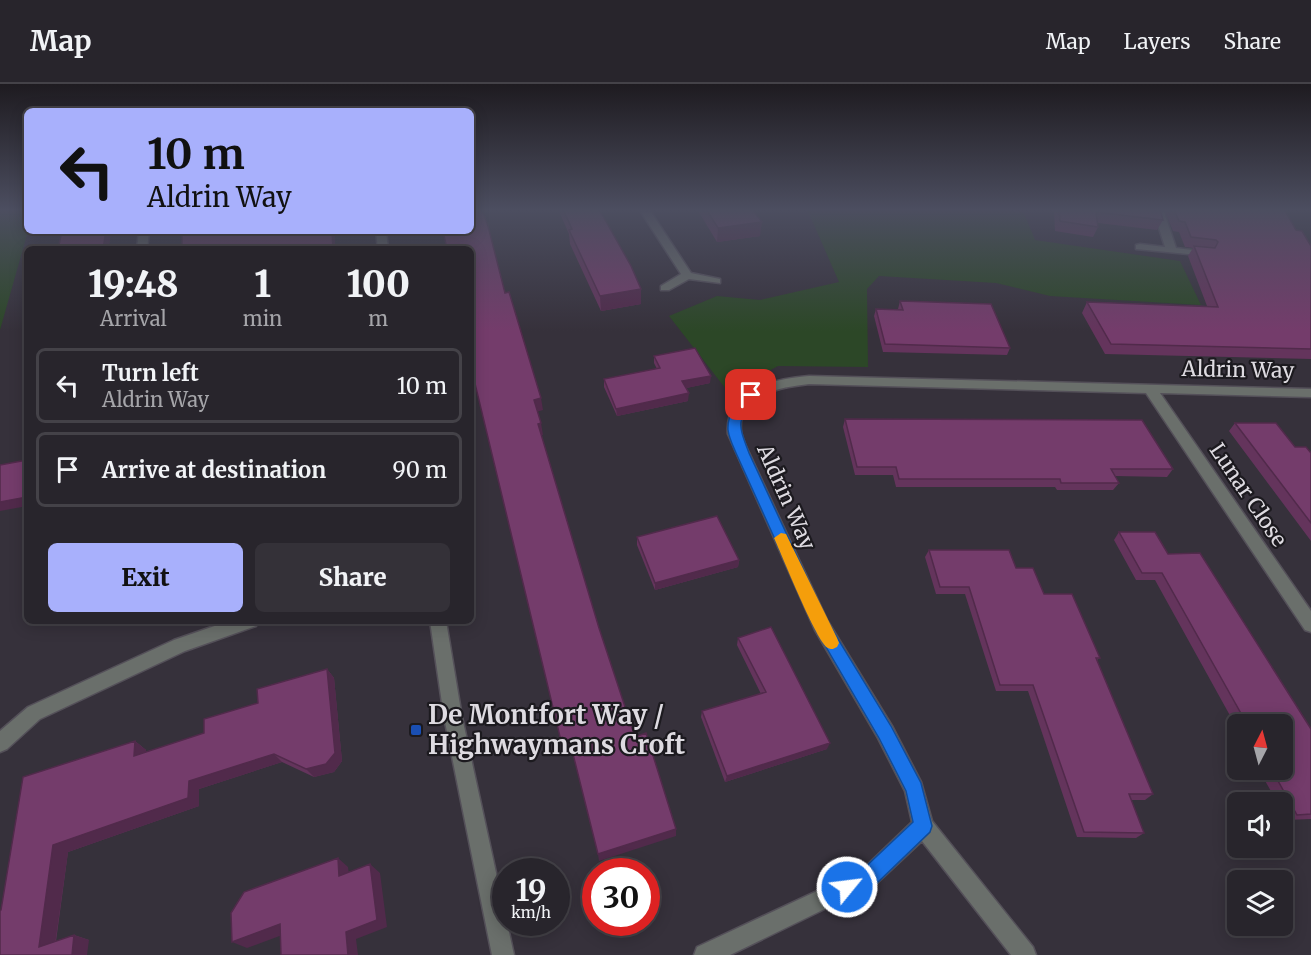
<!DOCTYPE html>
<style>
:root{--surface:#28252c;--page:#343138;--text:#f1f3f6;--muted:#a5a5a9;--line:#444248;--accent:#a8b0fc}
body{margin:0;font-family:Merriweather,serif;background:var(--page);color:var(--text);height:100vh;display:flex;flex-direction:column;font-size:22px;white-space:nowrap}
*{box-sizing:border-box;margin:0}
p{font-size:20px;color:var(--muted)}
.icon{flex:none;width:33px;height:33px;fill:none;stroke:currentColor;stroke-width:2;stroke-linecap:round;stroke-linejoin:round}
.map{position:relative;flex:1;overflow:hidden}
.side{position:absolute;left:24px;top:162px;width:450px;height:378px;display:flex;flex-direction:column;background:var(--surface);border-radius:9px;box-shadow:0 3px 15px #0003,0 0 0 2px var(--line)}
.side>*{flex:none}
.top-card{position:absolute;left:24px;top:24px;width:450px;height:126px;border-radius:9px;box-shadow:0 3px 15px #0003,0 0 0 2px var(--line);background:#a8b0fc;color:#111;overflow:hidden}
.needle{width:39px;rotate:6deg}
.fabs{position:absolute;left:1227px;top:630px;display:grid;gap:12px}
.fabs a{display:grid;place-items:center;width:66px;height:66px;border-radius:9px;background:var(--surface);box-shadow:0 3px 15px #0003,0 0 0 2px var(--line);font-size:30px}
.speed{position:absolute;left:492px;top:774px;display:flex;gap:12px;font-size:30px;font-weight:700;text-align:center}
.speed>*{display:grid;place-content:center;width:78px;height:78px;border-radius:50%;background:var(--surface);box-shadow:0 3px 15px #0003,0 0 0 2px var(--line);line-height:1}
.speed small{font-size:15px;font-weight:400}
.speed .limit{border:9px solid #d22;background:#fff;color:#111}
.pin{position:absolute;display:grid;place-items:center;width:51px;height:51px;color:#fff;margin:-26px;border-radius:12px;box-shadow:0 3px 9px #0006}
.me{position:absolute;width:66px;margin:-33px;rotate:61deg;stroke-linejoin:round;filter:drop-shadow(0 0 4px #0008)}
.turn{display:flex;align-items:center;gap:21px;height:126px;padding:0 24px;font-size:27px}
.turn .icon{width:78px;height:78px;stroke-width:2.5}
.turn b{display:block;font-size:42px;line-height:51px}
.eta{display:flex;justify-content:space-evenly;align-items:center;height:102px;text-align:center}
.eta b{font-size:36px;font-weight:800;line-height:42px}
.button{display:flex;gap:12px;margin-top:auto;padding:12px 24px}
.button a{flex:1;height:69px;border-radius:9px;background:var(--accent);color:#111;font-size:24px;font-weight:800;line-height:69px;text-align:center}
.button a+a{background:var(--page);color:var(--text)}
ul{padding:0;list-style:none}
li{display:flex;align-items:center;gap:18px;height:75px;margin:0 12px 9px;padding:0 12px;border:3px solid var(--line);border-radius:9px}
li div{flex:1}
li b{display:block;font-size:22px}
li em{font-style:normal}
header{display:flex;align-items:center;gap:36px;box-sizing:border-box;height:84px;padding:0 30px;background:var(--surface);border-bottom:2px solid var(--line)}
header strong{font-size:28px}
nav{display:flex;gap:33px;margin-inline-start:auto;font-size:21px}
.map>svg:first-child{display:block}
</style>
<header>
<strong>Map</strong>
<nav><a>Map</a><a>Layers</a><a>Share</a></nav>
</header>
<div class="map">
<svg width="1311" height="871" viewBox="0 0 1311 871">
<rect width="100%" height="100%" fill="#36313b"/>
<path fill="#2c4727" d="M 0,125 L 27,125 L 28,147 L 0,246 Z
M 807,125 L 999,125 L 1024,129 L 1035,156 L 1180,177 L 1201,221 L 1050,212 L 996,199 L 879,192 L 867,205 L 868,283 L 778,282 L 729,309 L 669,232 L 717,212 L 760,216 L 839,198 Z"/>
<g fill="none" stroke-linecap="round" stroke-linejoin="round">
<defs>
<path id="minor" d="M 639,125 L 649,125 L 691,189 L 720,195 L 720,199 L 689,195 L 669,206 L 661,206 L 661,202 L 681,190 Z
M 1153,125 L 1163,125 L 1176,164 L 1209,168 L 1209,172 L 1136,165 L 1136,161 L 1140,160 L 1165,163 Z
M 139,147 L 149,147 L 147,165 L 137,165 Z
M 376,147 L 386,147 L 388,165 L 378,165 Z
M 809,292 L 1311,305 L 1311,313 L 1160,309 L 1311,527 L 1311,548 L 1305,546 L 1146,309 L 809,300 C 782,303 737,310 741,347 C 742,355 746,362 749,369 L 827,536 L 892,642 L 921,698 L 932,737 L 1033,863 L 1036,871 L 1011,871 L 922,757 L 876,800 L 730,871 L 694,871 L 697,863 L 862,786 L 912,738 L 905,707 L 878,654 L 815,546 L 728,350 C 724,305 774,295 809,292 Z
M 229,537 L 258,537 L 256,542 L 185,567 L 40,635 L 7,665 L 0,668 L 0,647 L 28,623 L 174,556 Z
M 430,537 L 446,537 L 462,633 L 514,871 L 492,871 L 444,633 Z"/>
</defs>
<use href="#minor" stroke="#545059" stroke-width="3"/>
<use href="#minor" fill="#6a6f6b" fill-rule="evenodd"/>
</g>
<path fill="#64345c" d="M 558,125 L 599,125 L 641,220 L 601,227 L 570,160 L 569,150 Z
M 697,125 L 752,125 L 760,152 L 717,158 Z
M 1054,125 L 1160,125 L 1163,136 L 1157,146 L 1098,139 L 1098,143 L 1093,153 L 1055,147 Z
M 1164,125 L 1284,125 L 1296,146 L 1311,162 L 1311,275 L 1105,270 L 1082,229 L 1087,218 L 1207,222 L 1188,172 L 1193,164 L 1185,163 L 1179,148 L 1173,147 Z
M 900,217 L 1010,264 L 1007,271 L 883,268 L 874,232 L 876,225 L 898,225 Z
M 654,272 L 710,299 L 686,304 L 688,317 L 617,332 L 604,303 L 604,295 L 657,285 L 654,279 Z
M 845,335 L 1173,385 L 1167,393 L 1115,392 L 1119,399 L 1113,406 L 1057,406 L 1055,403 L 896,403 L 893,391 L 855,391 L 843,343 Z
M 1235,339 L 1311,369 L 1311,457 L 1229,347 Z
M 1119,448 L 1168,470 L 1311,645 L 1311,735 L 1287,736 L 1282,728 L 1282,718 L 1277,718 L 1259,686 L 1282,686 L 1282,640 L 1238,640 L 1238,646 L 1155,496 L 1136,496 L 1114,456 Z
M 637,453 L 739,476 L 738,483 L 655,506 L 637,461 Z
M 929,466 L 1016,484 L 1044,510 L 1100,574 L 1097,576 L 1153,710 L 1145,716 L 1131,716 L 1144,749 L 1136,754 L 1077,753 L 1028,607 L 996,607 L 965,510 L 936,510 L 925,473 Z
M 738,554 L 827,665 L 725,698 L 701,633 L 702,627 L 761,610 L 737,561 Z
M 327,585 L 334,594 L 342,677 L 334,688 L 314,693 L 282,678 L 199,705 L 199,722 L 68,768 L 56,857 L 74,851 L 89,856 L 0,871 L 1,826 L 135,657 L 146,666 L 146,668 L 204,649 L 258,619 Z"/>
<path fill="#512a4b" d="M 762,138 L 760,152 L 717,158 L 718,144 Z
M 106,147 L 111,147 L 109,165 L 103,165 Z
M 332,147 L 335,147 L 335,165 L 333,165 Z
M 641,205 L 641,220 L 601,227 L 600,212 Z
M 711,292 L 710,299 L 682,305 L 682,297 Z
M 689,309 L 688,317 L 617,332 L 616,325 Z
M 541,314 L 543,326 L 536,328 L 534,316 Z
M 541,339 L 543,351 L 540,351 L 538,340 Z
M 27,413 L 27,422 L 0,427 L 0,418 Z
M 739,476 L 738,483 L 655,506 L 655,499 Z
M 327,585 L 334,594 L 342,677 L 334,688 L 314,693 L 306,685 Z
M 135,657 L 146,666 L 146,680 L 134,672 Z
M 570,658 L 572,667 L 565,669 L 562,661 Z
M 830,659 L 827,665 L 725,698 L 727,692 Z
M 274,670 L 282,678 L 199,705 L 199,722 L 68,768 L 54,868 L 39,863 L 53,761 L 189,697 Z
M 676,745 L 676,752 L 599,777 L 598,770 Z
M 338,774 L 348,783 L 350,801 L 339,792 Z
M 370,780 L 380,789 L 387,843 L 356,855 L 358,871 L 348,871 L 346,848 Z
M 280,840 L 293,847 L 247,864 L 232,858 Z
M 74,851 L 89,856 L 87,871 L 72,871 Z"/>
<path fill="#743c6b" stroke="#512a4b" stroke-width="1.5" d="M 471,125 L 482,125 L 488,142 L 505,209 L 509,208 L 541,314 L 534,316 L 541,339 L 538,340 L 599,544 L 635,653 L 646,649 L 676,745 L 598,770 L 570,658 L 562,661 L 471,283 L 471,165 L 447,165 L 443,147 L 471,147 Z
M 563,125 L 599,125 L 631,182 L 641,205 L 600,212 L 569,146 L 572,145 Z
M 706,125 L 752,125 L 762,138 L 718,144 Z
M 1059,125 L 1160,125 L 1163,136 L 1096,128 L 1098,143 L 1060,137 Z
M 1174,125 L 1284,125 L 1296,146 L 1302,147 L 1311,162 L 1311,265 L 1111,260 L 1087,218 L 1218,223 L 1194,162 L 1215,164 L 1218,158 L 1216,156 L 1191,153 L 1185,138 L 1179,137 Z
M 62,147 L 106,147 L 103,165 L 58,165 Z
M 182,147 L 332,147 L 333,165 L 182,165 Z
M 900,217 L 991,220 L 1010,264 L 885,260 L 876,225 L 903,226 Z
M 695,264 L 711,292 L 682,297 L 689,309 L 616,325 L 604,295 L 660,284 L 654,272 Z
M 845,335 L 1142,336 L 1173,385 L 1111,385 L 1119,399 L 1061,399 L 1060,395 L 899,395 L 896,383 L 857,383 Z
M 1235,339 L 1276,339 L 1295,363 L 1306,363 L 1311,369 L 1311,439 Z
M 27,376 L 27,413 L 0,418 L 0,381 Z
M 717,432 L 739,476 L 655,499 L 637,453 Z
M 1119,448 L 1155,448 L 1168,470 L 1200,469 L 1311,645 L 1311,730 L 1297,731 L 1272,686 L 1282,686 L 1282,640 L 1247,640 L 1162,489 L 1142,489 Z
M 929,466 L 1009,466 L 1016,484 L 1033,484 L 1044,510 L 1072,510 L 1100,574 L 1096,574 L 1153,710 L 1129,710 L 1144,749 L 1084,748 L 1033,601 L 1000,601 L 969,503 L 940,503 Z
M 771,543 L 830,659 L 727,692 L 702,627 L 766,608 L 738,554 Z
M 327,585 L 335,669 L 326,680 L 306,685 L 274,670 L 189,697 L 188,714 L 53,761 L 39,863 L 74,851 L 72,871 L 0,871 L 0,827 L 1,826 L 23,693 L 135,657 L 134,672 L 204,649 L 204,635 L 258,619 L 257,605 Z
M 338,774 L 339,792 L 370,780 L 377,836 L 346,848 L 348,871 L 281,871 L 280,840 L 232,858 L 231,829 L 244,808 Z"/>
<linearGradient id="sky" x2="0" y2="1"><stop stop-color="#1e1b20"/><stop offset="0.51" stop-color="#4c4e60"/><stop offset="1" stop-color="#4c4e60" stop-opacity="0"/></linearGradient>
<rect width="1311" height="247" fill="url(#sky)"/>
<path fill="#1a73e8" stroke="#114b97" stroke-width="1.5" d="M 751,307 L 757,311 C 737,338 737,337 749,369 L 827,537 L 891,642 L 921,699 L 932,742 L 930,748 L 876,800 L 847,813 L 840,810 L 838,803 L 840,796 L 862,786 L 913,738 L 906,707 L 879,654 L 816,546 L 736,369 C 733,362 729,354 728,346 C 727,332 737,312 751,307 Z"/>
<path fill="#f59e0b" d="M 781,449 L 786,450 L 837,554 L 839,559 L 837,563 C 833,565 832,566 828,564 C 817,559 782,471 774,454 Z"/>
<rect fill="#1a4fb4" stroke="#1c1a1f" stroke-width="2" x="410" y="640" width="12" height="12" rx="3"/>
<g text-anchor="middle" stroke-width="4.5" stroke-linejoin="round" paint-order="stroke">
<g font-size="21" fill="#dedbe1" stroke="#1c1a1f">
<text transform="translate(1238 286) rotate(1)" y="7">Aldrin Way</text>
<text transform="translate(1248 411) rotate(56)" y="7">Lunar Close</text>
<text transform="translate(786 413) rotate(66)" y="7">Aldrin Way</text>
</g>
<g font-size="26" font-weight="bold" fill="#dedbe1" stroke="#1c1a1f" text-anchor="start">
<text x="428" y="640">De Montfort Way /<tspan x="428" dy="30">Highwaymans Croft</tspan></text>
</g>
</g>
</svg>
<div class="fabs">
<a><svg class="needle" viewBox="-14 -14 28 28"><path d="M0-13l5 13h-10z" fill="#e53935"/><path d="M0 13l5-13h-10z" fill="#a5a5a9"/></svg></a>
<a><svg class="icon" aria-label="sound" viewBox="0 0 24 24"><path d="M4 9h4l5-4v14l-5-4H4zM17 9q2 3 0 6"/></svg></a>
<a><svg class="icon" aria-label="layers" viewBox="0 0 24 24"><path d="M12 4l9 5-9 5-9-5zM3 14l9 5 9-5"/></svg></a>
</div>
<div class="speed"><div>19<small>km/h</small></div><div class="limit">30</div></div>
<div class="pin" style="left:751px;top:311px;background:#d93025"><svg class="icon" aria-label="arrive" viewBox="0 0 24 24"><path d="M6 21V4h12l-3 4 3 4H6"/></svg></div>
<svg class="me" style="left:847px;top:803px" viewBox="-20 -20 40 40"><circle r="17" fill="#1a73e8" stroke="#fff" stroke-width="3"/><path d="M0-11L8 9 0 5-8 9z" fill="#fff"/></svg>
<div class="top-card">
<div class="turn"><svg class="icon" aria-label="left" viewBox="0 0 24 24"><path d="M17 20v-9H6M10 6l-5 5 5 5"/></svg><div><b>10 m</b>Aldrin Way</div></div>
</div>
<section class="side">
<div class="eta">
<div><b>19:48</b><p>Arrival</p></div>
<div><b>1</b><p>min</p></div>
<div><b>100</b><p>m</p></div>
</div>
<ul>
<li><svg class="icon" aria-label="left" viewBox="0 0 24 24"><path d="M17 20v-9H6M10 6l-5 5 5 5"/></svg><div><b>Turn left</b><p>Aldrin Way</p></div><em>10 m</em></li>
<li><svg class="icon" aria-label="arrive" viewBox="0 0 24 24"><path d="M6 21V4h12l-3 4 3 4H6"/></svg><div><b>Arrive at destination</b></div><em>90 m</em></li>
</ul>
<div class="button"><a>Exit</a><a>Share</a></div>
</section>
</div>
